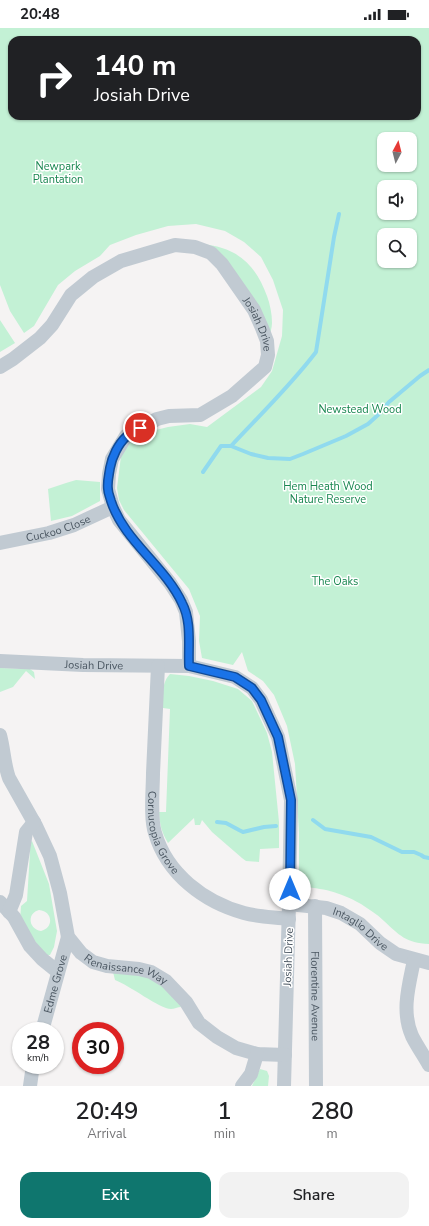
<!DOCTYPE html>
<style>
:root{--surface:#fff;--page:#f2f2f2;--text:#202124;--muted:#757577;--accent:#0f766e}
body{margin:0;font-family:"Nunito Sans",sans-serif;background:var(--page);color:var(--text);height:100vh;display:flex;flex-direction:column;font-size:15px;white-space:nowrap}
*{box-sizing:border-box;margin:0}
p{font-size:13px;color:var(--muted)}
.icon{flex:none;width:22px;height:22px;fill:none;stroke:currentColor;stroke-width:2;stroke-linecap:round;stroke-linejoin:round}
.map{position:relative;height:1058px;overflow:hidden}
.side{display:flex;flex-direction:column;background:var(--surface);flex:1}
.side>*{flex:none}
.guide{position:absolute;left:8px;top:8px;width:413px;height:84px;border-radius:12px;box-shadow:0 1px 3px #0004;background:#202124;color:#fff;overflow:hidden}
.needle{width:26px;rotate:7deg}
.tools{position:absolute;left:377px;top:104px;display:grid;gap:8px}
.tools a{display:grid;place-items:center;width:40px;height:40px;border-radius:8px;background:var(--surface);box-shadow:0 1px 3px #0004;font-size:20px}
.speed{position:absolute;left:12px;top:994px;display:flex;gap:8px;font-size:20px;font-weight:700;text-align:center}
.speed>*{display:grid;place-content:center;width:52px;height:52px;border-radius:50%;background:var(--surface);box-shadow:0 1px 3px #0004;line-height:1}
.speed small{font-size:10px;font-weight:400}
.speed .limit{border:6px solid #d22;background:#fff;color:#111}
.pin{position:absolute;display:grid;place-items:center;width:34px;height:34px;color:#fff;margin:-17px;border:2px solid #fff;border-radius:50%;box-shadow:0 1px 4px #0007}
.me{position:absolute;width:44px;margin:-22px;rotate:0deg;stroke-linejoin:round;filter:drop-shadow(0 0 3px #0008)}
.turn{display:flex;align-items:center;gap:14px;height:84px;padding:0 20px;font-size:18px}
.turn .icon{width:52px;height:52px;stroke-width:2.5}
.turn b{display:block;font-size:28px;line-height:34px}
.eta{display:flex;justify-content:space-evenly;align-items:center;height:68px;text-align:center}
.eta b{font-size:24px;font-weight:600;line-height:28px}
.cta{display:flex;gap:8px;margin-top:auto;padding:8px 20px}
.cta a{flex:1;height:46px;border-radius:12px;background:var(--accent);color:#fff;font-size:16px;font-weight:600;line-height:46px;text-align:center}
.cta a+a{background:var(--page);color:var(--text)}
.status{display:flex;justify-content:space-between;align-items:center;height:28px;padding:0 20px;background:var(--surface);direction:ltr}
.status svg{height:11px;fill:currentColor}
.map>svg:first-child{display:block}
</style>
<div class="status"><b>20:48</b><svg viewBox="0 0 49 12"><path d="M0 12V9h3v3zM5 12V6h3v6zM10 12V3h3v9zM15 12V0h3v12zM26 1h20v11H26zM47 4h2v5h-2z"/></svg></div>
<div class="map">
<svg width="429" height="1058" viewBox="0 0 429 1058">
<rect width="100%" height="100%" fill="#f5f3f3"/>
<path fill="#c3f1d5" fill-rule="evenodd" d="M 0,0 L 429,0 L 429,916 C 406,915 399,907 384,893 C 377,886 368,881 361,876 C 338,863 324,861 299,858 L 299,805 L 295,736 L 287,698 L 274,667 L 263,653 L 248,643 L 242,624 L 233,637 L 202,630 L 199,613 L 200,588 L 189,561 L 124,482 L 119,472 L 117,460 L 121,428 L 129,415 L 144,405 L 168,399 L 190,396 L 207,399 L 261,359 L 272,343 L 282,308 L 283,282 L 273,252 L 261,229 L 244,214 L 225,203 L 196,196 L 168,198 L 136,207 L 110,217 L 100,228 L 75,243 L 58,257 L 34,298 L 24,305 L 10,283 L 0,257 ZM 12,12 L 417,12 L 417,88 L 12,88 ZM 384,111 L 410,111 L 410,137 L 384,137 ZM 384,159 L 410,159 L 410,185 L 384,185 ZM 384,207 L 410,207 L 410,233 L 384,233 Z
M 201,216 C 236,219 255,235 267,268 C 270,276 272,286 272,295 C 272,300 270,305 269,310 Z
M 0,292 L 15,315 L 0,324 Z
M 76,452 L 100,454 L 100,473 L 72,488 L 51,493 L 48,461 L 66,455 Z
M 0,640 L 30,641 L 34,644 L 35,651 L 26,643 L 13,659 L 0,664 Z
M 170,646 L 189,648 L 213,653 L 238,661 L 252,673 L 267,705 L 272,724 L 279,794 L 279,820 L 260,821 L 259,834 L 246,833 L 242,830 L 212,804 L 202,792 L 200,797 L 195,797 L 194,790 L 168,815 C 161,803 160,797 159,784 L 166,784 L 170,681 L 163,680 C 163,669 161,655 170,646 Z
M 32,813 L 49,856 L 57,903 L 54,919 L 50,927 L 46,927 L 43,924 L 20,893 L 21,878 L 27,873 L 30,824 L 28,816 ZM 39,882 C 53,883 54,900 41,903 C 28,901 27,885 39,882 Z
M 113,944 L 152,949 L 177,971 L 181,979 C 178,979 174,981 171,981 C 160,981 129,957 115,952 Z
M 260,1041 L 267,1043 L 269,1048 L 268,1058 L 252,1058 Z"/>
<g fill="none" stroke-linecap="round" stroke-linejoin="round">
<path stroke="#90daee" stroke-width="4" d="M 231,418 C 259,388 291,357 316,324 L 334,209 L 339,186
M 203,444 L 221,418 L 231,418 L 251,426 L 268,430 L 290,431 L 303,426 L 346,408 L 368,396 L 378,387 L 389,374 L 420,348 L 429,342
M 313,792 L 325,801 L 371,809 L 402,824 L 414,824 L 421,827 L 424,829 L 429,830
M 217,794 L 226,795 L 239,802 L 243,804 L 264,799 L 276,798"/>
<g stroke="#c1cad2" stroke-width="14">
<path id="s1" d="M 0,339 L 13,331 L 40,310 L 52,297 L 71,267 L 93,249 L 121,233 L 175,217 L 195,219 L 211,225 L 222,236 L 254,282 L 262,300 L 267,313 L 268,327 L 265,339 L 232,368 L 200,387 L 169,388 L 157,391 L 126,408 L 112,431 L 109,446 L 108,461 L 113,479 L 119,492 L 170,555 L 181,572 L 186,584 L 189,613 L 189,638"/>
<path id="s2" d="M 0,515 L 49,505 L 74,497 L 113,479"/>
<path id="s3" d="M 0,633 L 83,637 L 189,638 L 235,649 L 252,660 L 261,672 L 278,709 L 291,772 L 289,876 L 284,1058"/>
<path id="s4" d="M 158,638 C 156,674 155,709 153,745 C 153,761 150,790 155,805 C 167,846 204,874 244,885 C 258,889 274,889 289,891"/>
<path id="s5" d="M 0,707 C 4,722 4,736 9,750 L 36,798 L 50,828 L 60,865 L 68,909 L 81,925 L 93,934 L 107,938 L 139,941 L 151,944 L 166,953 L 186,974 L 199,995 L 217,1009 L 236,1020 L 257,1026 L 285,1027"/>
<path d="M 0,874 L 14,889 L 30,918 L 42,931 L 58,944"/>
<path id="s6" d="M 289,876 L 326,880 L 341,885 L 360,896 L 380,915 L 396,926 L 429,935"/>
<path id="s7" d="M 315,878 L 316,1058"/>
<path d="M 9,884 L 16,867 L 26,804 L 34,794"/>
<path d="M 414,932 C 409,957 401,983 412,1008 C 417,1018 424,1028 429,1037"/>
<path id="s8" d="M 42,1003 L 68,909"/>
<path d="M 30,1058 L 33,1037"/>
<path d="M 242,1058 L 251,1046 L 257,1026"/>
</g>
</g>
<g fill="none" stroke-linecap="round" stroke-linejoin="round">
<defs>
<path id="route" d="M 140,400 C 136,403 130,405 127,408 C 118,416 112,429 110,440 C 109,447 107,454 108,461 C 108,465 110,469 111,473 C 124,513 165,538 182,575 C 192,594 188,617 189,638 L 235,649 L 252,660 L 261,672 L 278,709 L 291,772 L 290,861"/>
</defs>
<use href="#route" stroke="#114b97" stroke-width="10"/>
<use href="#route" stroke="#1a73e8" stroke-width="7"/>
</g>
<g text-anchor="middle" stroke-width="3" stroke-linejoin="round" paint-order="stroke">
<g font-size="11" fill="#17864f" stroke="#fff">
<text x="58" y="142">Newpark<tspan x="58" dy="13">Plantation</tspan></text>
<text x="360" y="385">Newstead Wood</text>
<text x="328" y="462">Hem Heath Wood<tspan x="328" dy="13">Nature Reserve</tspan></text>
<text x="335" y="557">The Oaks</text>
</g>
<g font-size="11" fill="#4a5661" stroke="#fff">
<text dy="4" stroke="none"><textPath href="#s1" startOffset="343">Josiah Drive</textPath></text>
<text dy="4" stroke="none"><textPath href="#s2" startOffset="60">Cuckoo Close</textPath></text>
<text dy="4" stroke="none"><textPath href="#s3" startOffset="94">Josiah Drive</textPath></text>
<text dy="4" stroke="none"><textPath href="#s4" startOffset="169">Cornucopia Grove</textPath></text>
<text dy="4" stroke="none"><textPath href="#s6" startOffset="78">Intaglio Drive</textPath></text>
<text transform="translate(288 929) rotate(-88)" y="4">Josiah Drive</text>
<text dy="4" stroke="none"><textPath href="#s5" startOffset="285">Renaissance Way</textPath></text>
<text dy="4" stroke="none"><textPath href="#s8" startOffset="49">Edme Grove</textPath></text>
<text dy="4" stroke="none"><textPath href="#s7" startOffset="90">Florentine Avenue</textPath></text>
</g>
</g>
</svg>
<div class="tools">
<a><svg class="needle" viewBox="-14 -14 28 28"><path d="M0-13l5 13h-10z" fill="#e53935"/><path d="M0 13l5-13h-10z" fill="#757577"/></svg></a>
<a><svg class="icon" aria-label="sound" viewBox="0 0 24 24"><path d="M4 9h4l5-4v14l-5-4H4zM17 9q2 3 0 6"/></svg></a>
<a><svg class="icon" aria-label="search" viewBox="0 0 24 24"><circle cx="10" cy="10" r="6"/><path d="M15 15l6 6"/></svg></a>
</div>
<div class="speed"><div>28<small>km/h</small></div><div class="limit">30</div></div>
<div class="pin" style="left:140px;top:400px;background:#d93025"><svg class="icon" aria-label="arrive" viewBox="0 0 24 24"><path d="M6 21V4h12l-3 4 3 4H6"/></svg></div>
<svg class="me" style="left:290px;top:861px" viewBox="-20 -20 40 40"><circle r="19" fill="#fff"/><path d="M0-13L10 11 0 6-10 11z" fill="#1a73e8"/></svg>
<div class="guide">
<div class="turn"><svg class="icon" aria-label="right" viewBox="0 0 24 24"><path d="M7 20v-9h11M14 6l5 5-5 5"/></svg><div><b>140 m</b>Josiah Drive</div></div>
</div>
</div>
<section class="side">
<div class="eta">
<div><b>20:49</b><p>Arrival</p></div>
<div><b>1</b><p>min</p></div>
<div><b>280</b><p>m</p></div>
</div>
<div class="cta"><a>Exit</a><a>Share</a></div>
</section>
